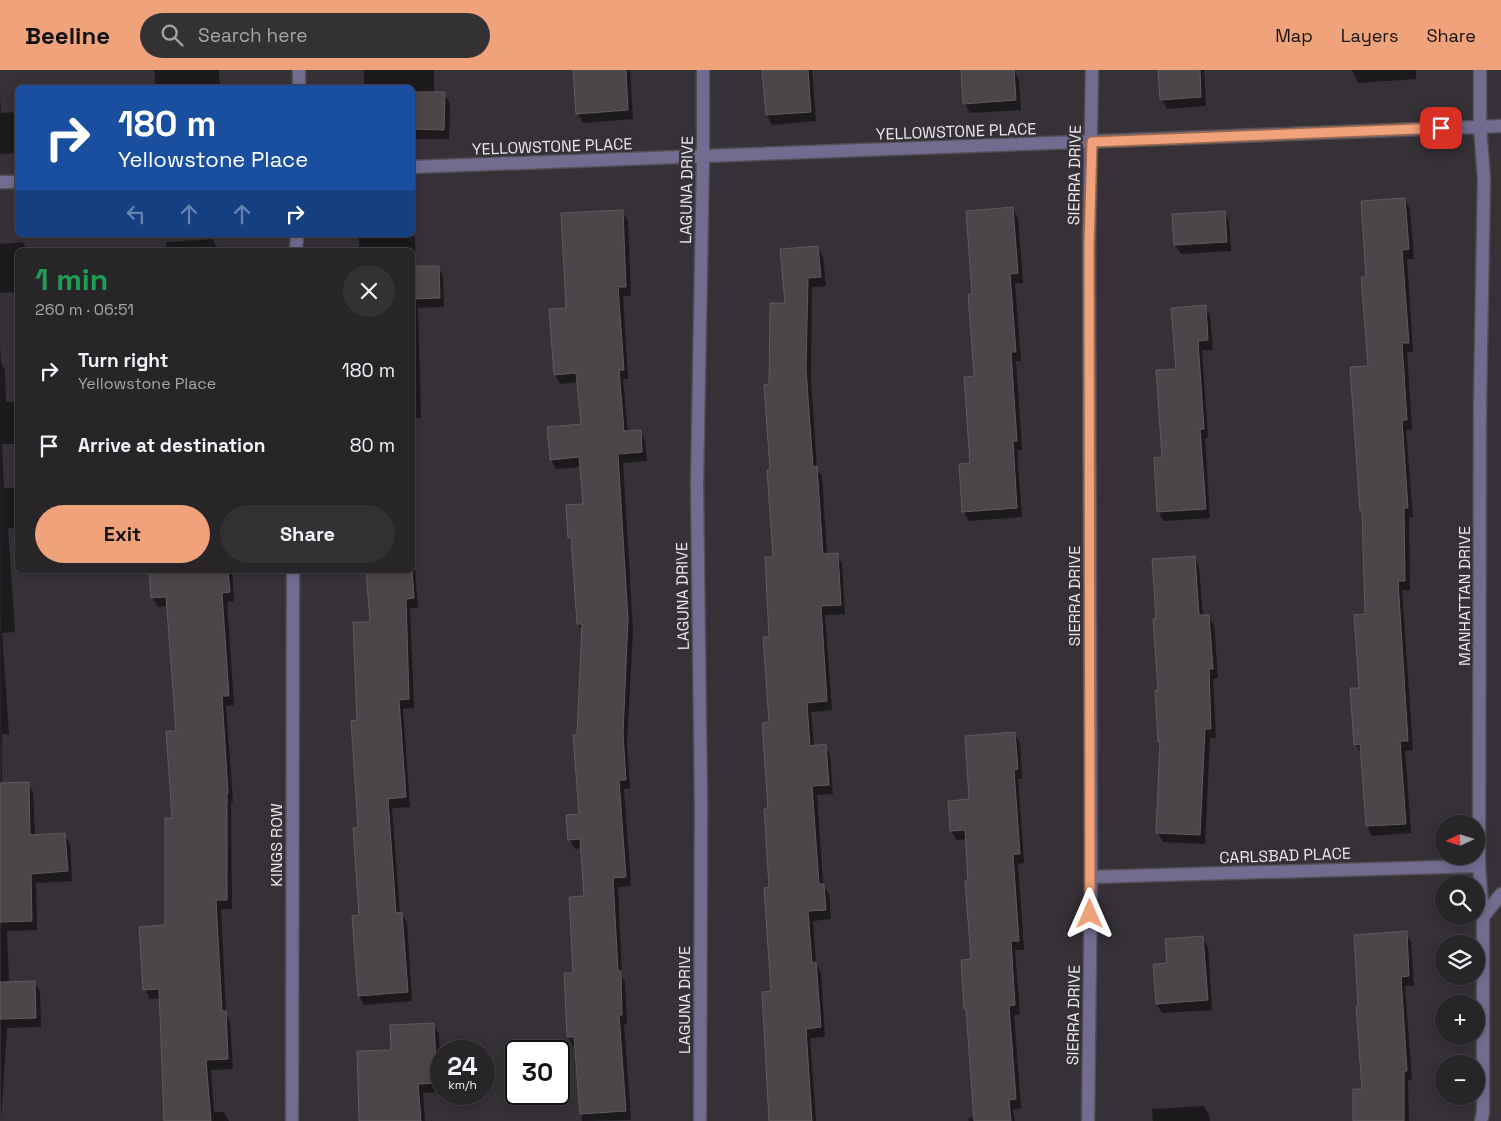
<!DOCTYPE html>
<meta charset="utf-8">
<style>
:root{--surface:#282529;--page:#343135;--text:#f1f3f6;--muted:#a5a5a8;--line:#444246;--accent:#f0a27a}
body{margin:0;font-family:"Space Grotesk",sans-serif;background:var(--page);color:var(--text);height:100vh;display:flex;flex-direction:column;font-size:19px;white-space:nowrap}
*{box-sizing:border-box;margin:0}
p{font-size:16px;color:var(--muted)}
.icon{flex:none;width:28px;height:28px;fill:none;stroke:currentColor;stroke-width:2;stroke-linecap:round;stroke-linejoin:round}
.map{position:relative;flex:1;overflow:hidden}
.sheet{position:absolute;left:15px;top:178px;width:400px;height:325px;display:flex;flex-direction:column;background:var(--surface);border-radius:8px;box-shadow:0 2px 8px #0003,0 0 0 1px var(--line)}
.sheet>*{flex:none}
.top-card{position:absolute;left:15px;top:15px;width:400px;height:152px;border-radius:8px;box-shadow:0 2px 8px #0003,0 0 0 1px var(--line);background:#1a4fa0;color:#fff;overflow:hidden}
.needle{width:32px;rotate:266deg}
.fabs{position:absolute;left:1435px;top:745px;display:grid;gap:10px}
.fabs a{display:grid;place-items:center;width:50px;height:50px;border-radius:50%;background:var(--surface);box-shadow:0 2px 8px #0003,0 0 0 1px var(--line);font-size:25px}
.speed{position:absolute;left:430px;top:970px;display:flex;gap:10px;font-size:25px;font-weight:700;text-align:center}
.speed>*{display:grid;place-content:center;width:65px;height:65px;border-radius:50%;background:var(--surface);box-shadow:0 2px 8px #0003,0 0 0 1px var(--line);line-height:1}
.speed small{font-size:12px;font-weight:400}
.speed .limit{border:2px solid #111;border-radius:8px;background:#fff;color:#111}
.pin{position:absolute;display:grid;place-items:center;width:42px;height:42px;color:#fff;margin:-21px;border-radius:10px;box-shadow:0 2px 8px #0006}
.me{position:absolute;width:55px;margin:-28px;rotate:0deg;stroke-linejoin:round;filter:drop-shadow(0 0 4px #0008)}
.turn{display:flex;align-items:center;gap:18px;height:105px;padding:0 20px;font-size:22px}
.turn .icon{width:65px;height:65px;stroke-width:2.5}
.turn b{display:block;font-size:35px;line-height:42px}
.lanes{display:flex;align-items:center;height:48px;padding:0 20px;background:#0003;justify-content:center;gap:25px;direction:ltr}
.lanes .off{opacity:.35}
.round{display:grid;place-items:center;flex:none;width:52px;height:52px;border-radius:26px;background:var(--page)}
.overview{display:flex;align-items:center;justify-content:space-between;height:85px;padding:0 20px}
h1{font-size:30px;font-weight:800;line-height:38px;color:#1e9e55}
.cta{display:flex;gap:10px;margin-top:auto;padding:10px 20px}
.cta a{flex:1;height:58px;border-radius:30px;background:var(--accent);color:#111;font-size:20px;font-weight:800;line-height:58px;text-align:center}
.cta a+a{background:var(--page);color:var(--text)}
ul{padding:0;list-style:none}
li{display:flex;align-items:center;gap:15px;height:75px;padding:0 20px}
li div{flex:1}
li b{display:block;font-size:19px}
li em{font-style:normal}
header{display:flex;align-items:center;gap:30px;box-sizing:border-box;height:70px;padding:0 25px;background:var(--accent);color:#111}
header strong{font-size:24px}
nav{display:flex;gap:28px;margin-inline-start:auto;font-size:18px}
.search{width:350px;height:45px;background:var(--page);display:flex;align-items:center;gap:12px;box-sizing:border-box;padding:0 18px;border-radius:28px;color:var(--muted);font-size:19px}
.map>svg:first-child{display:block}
</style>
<header>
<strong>Beeline</strong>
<div class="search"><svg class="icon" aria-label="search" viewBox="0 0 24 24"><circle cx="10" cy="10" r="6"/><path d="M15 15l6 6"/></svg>Search here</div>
<nav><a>Map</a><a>Layers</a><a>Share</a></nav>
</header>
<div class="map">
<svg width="1501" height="1051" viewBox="0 0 1501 1051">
<rect width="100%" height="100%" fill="#353137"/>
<path fill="#0007" d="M 154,0 L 219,0 L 220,18 L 156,18 Z
M 364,0 L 434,0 L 434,23 L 444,24 L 450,33 L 449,69 L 412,69 L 412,18 L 364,18 Z
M 575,0 L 630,0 L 633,49 L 583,53 L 578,43 Z
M 764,0 L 812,0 L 816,51 L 772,55 L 767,45 Z
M 962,0 L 1014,1 L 1019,10 L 1021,40 L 970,43 L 965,34 Z
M 1159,0 L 1204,0 L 1206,36 L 1167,39 L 1161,29 Z
M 1352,0 L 1416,0 L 1416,9 L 1358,13 Z
M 0,28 L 1,43 L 18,42 L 18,83 L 0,84 Z
M 1405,129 L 1410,139 L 1414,189 L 1407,189 L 1413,282 L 1407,282 L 1412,359 L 1406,360 L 1413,447 L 1409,447 L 1410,520 L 1402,520 L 1413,680 L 1405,681 L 1411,763 L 1372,766 L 1367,756 L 1362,684 L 1355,674 L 1366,546 L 1364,445 L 1361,441 L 1369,297 L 1367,208 Z
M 1013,139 L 1018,148 L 1023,213 L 1015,213 L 1021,291 L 1016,291 L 1022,380 L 1017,380 L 1022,447 L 969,451 L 964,442 L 972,394 L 975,308 L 973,225 Z
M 622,141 L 628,151 L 631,226 L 623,226 L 628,309 L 623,309 L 628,362 L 640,361 L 645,370 L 647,391 L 623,393 L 633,560 L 627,674 L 630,719 L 624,719 L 631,816 L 618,817 L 622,907 L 625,912 L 627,954 L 624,954 L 631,1050 L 582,1051 L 576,976 L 573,976 L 568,967 L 575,904 L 586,827 L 582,778 L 575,779 L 569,769 L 580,745 L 579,666 L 583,562 L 578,554 L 572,474 L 569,468 L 567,437 L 584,435 L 581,397 L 556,399 L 551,389 L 582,355 L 578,312 L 560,314 L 555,304 L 567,239 Z
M 1224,142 L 1229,151 L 1231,181 L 1181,184 L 1175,175 L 1173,146 Z
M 412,163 L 415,168 L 416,198 L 438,197 L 443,206 L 444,237 L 418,238 L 421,348 L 412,348 L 412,180 L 359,180 L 359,165 L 412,165 Z
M 213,169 L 218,180 L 166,180 L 166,172 Z
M 23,172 L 27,180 L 18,180 L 18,222 L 0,223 L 0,174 Z
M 818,177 L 823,187 L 826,216 L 812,217 L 811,309 L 817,400 L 822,407 L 827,485 L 837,484 L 842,494 L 845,544 L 825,545 L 832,640 L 811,642 L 814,677 L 825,676 L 830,685 L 833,724 L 817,725 L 823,815 L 829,824 L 831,849 L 813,851 L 816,894 L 821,903 L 825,967 L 810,968 L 816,1051 L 771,1051 L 772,922 L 770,740 L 771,568 L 774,488 L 770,315 L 786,234 Z
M 1205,236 L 1210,246 L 1213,280 L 1202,280 L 1208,368 L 1205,368 L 1210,448 L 1164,451 L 1159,442 L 1163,389 L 1177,300 Z
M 0,274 L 1,293 L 5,300 L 6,332 L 18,332 L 18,374 L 2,374 L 4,418 L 18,418 L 18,458 L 8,458 L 15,562 L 2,563 L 9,664 L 2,664 L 2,714 L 28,713 L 33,723 L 35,766 L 64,764 L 70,774 L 72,811 L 36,813 L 37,860 L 7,861 L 9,913 L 35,913 L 40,922 L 41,957 L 7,958 L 1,1049 Z
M 412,462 L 418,538 L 410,538 L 414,638 L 403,639 L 410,737 L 392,738 L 400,844 L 402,844 L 407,853 L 412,931 L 364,935 L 359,925 L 360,846 L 358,651 L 371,553 L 367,500 L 412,500 Z
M 1194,487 L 1199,497 L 1203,546 L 1208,546 L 1214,555 L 1218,608 L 1213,609 L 1216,668 L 1210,668 L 1205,774 L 1163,772 L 1157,762 L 1161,676 L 1159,672 L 1156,621 L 1160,621 L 1158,549 Z
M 150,500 L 232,500 L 234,531 L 227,532 L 234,635 L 226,636 L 233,732 L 231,732 L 232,839 L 221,839 L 226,944 L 230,952 L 233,999 L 211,1000 L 214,1042 L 224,1042 L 229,1051 L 166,1051 L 161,928 L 150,929 L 145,919 L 167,856 L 174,749 L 177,662 L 168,536 L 158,537 L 152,527 Z
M 1014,663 L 1020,673 L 1022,709 L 1018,709 L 1024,793 L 1018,794 L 1024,880 L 1015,880 L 1020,944 L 1014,945 L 1021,1038 L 1013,1039 L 1015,1051 L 969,1051 L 968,1048 L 975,1047 L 967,942 L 965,938 L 972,890 L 970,812 L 967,769 L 956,770 L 951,760 Z
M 1406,863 L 1411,872 L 1414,916 L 1405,916 L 1412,1010 L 1408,1010 L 1409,1051 L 1354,1051 Z
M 1202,868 L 1208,877 L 1212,940 L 1162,943 L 1157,934 L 1168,894 Z
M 433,954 L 439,964 L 441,1022 L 423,1023 L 425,1051 L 359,1051 L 359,1047 L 360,1046 L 392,981 Z
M 1204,1036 L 1209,1045 L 1210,1051 L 1153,1051 L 1152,1039 Z"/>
<path fill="#4c464b" stroke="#605a5f" d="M 573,0 L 626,0 L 628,40 L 576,44 Z
M 762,0 L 808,0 L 811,42 L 766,45 Z
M 961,0 L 1014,0 L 1016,30 L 963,34 Z
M 1158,0 L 1200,0 L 1201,27 L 1160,30 Z
M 412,22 L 445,22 L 444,60 L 412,59 Z
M 1405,128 L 1409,179 L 1402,180 L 1409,273 L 1402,273 L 1407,350 L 1402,350 L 1408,438 L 1404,438 L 1405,511 L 1398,511 L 1408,671 L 1400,671 L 1406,754 L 1366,756 L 1360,674 L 1354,675 L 1350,618 L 1359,618 L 1354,545 L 1365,544 L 1362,441 L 1360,441 L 1350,297 L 1368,296 L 1361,207 L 1366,207 L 1361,131 Z
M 1013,137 L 1018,203 L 1010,204 L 1016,282 L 1011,282 L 1017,371 L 1013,371 L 1017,438 L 962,442 L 959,394 L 970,393 L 964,307 L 974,306 L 968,224 L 972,224 L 966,141 Z
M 623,140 L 626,217 L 618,217 L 624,300 L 619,300 L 624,361 L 641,360 L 642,382 L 618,384 L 628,549 L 623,664 L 626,710 L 619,710 L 626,807 L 613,808 L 618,901 L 621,901 L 622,945 L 619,945 L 626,1041 L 580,1044 L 574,967 L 567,967 L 564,903 L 573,903 L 569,827 L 584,826 L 580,769 L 568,770 L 566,745 L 579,744 L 573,665 L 577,665 L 582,554 L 577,554 L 571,468 L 568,468 L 566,435 L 583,434 L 579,387 L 550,390 L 547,357 L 581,354 L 576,303 L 554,305 L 549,239 L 566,238 L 561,143 Z
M 1225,141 L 1227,172 L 1174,175 L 1172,144 Z
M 818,176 L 821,207 L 808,208 L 806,299 L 813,397 L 817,396 L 823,484 L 838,483 L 841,535 L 821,536 L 827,631 L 807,633 L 810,676 L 826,674 L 829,715 L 812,716 L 819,814 L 824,814 L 826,840 L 808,841 L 812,893 L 816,892 L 821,957 L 806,959 L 812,1051 L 769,1051 L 762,922 L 771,921 L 764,818 L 769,817 L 764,739 L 768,738 L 762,653 L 769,652 L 763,567 L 769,567 L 765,487 L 773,487 L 767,400 L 770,400 L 764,315 L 769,314 L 770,233 L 785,233 L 780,179 Z
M 412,196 L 439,196 L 440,228 L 412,229 Z
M 1206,235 L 1208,270 L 1198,271 L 1204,359 L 1200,359 L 1206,439 L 1157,442 L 1154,388 L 1162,387 L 1156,300 L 1176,299 L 1171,238 Z
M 1195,486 L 1199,545 L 1209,545 L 1213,599 L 1209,599 L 1211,659 L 1205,659 L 1200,765 L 1156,763 L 1160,672 L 1158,672 L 1155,620 L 1158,620 L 1153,549 L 1156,548 L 1152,489 Z
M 149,500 L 228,500 L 230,522 L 222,523 L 229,626 L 222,626 L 228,723 L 227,723 L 227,830 L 216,830 L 222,941 L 226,941 L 228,989 L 206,990 L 211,1051 L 164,1051 L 159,919 L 143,920 L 139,857 L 165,855 L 165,748 L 172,748 L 166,661 L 176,661 L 166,527 L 151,528 Z
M 366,500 L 412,500 L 414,528 L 406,529 L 409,629 L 399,630 L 406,727 L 388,729 L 396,843 L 402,842 L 408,922 L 358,926 L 352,846 L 359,845 L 353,758 L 358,757 L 351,651 L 357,650 L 353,552 L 370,552 Z
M 1015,662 L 1018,699 L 1014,700 L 1020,784 L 1013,784 L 1019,871 L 1011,871 L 1015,935 L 1009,936 L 1016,1029 L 1009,1030 L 1011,1051 L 974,1051 L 966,939 L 964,939 L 961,890 L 971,889 L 965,811 L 968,811 L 965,760 L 950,761 L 948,731 L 969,729 L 965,666 Z
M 29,712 L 30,765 L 65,763 L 68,801 L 31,804 L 32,851 L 0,852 L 0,713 Z
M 1407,861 L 1409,906 L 1401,907 L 1407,1001 L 1404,1001 L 1404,1051 L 1353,1051 L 1353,1019 L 1362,1019 L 1356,936 L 1358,936 L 1354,865 Z
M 1203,866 L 1208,930 L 1156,934 L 1153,894 L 1167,893 L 1165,869 Z
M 35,911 L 36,948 L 0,949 L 0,912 Z
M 434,953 L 437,1013 L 418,1014 L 421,1051 L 359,1051 L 357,981 L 391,980 L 390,955 Z"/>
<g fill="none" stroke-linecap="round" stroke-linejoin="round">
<defs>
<path id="minor" d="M 299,0 L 299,18
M 1480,0 L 1480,57 L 1484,109 L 1480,332 L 1479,796 L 1483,847 L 1483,1043 L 1481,1051
M 412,97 L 1501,56
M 0,112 L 18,112
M 296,180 L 297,165
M 1091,807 L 1479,796
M 1483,847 L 1501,824
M 292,1051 L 293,500
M 700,1051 L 701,734 L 697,415 L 703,87 L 703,0
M 1088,1051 L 1091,807 L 1089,176 L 1092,0"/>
</defs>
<use href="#minor" stroke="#524e54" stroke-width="15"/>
<use href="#minor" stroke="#726c91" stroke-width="12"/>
</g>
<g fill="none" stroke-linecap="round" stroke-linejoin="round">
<defs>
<path id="route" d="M 1090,844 L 1089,176 L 1092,72 L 1441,58"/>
</defs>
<use href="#route" stroke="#9c694f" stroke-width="12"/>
<use href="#route" stroke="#f0a27a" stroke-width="9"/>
</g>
<g text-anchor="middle" stroke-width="5" stroke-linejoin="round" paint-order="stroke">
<g font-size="16" fill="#eae8eb" stroke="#353137">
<text transform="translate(956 61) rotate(-2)" y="6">YELLOWSTONE PLACE</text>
<text transform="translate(552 76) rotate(-2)" y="6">YELLOWSTONE PLACE</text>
<text transform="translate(1074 105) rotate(-89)" y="6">SIERRA DRIVE</text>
<text transform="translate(686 120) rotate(-89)" y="6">LAGUNA DRIVE</text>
<text transform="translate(682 526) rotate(-91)" y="6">LAGUNA DRIVE</text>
<text transform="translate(1074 526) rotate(-90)" y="6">SIERRA DRIVE</text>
<text transform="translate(1464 526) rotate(-90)" y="6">MANHATTAN DRIVE</text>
<text transform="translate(276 775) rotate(-90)" y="6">KINGS ROW</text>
<text transform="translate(1285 785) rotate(-2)" y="6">CARLSBAD PLACE</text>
<text transform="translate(684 930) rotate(-90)" y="6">LAGUNA DRIVE</text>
<text transform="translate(1073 945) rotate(-89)" y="6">SIERRA DRIVE</text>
</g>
</g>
</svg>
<div class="fabs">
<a><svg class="needle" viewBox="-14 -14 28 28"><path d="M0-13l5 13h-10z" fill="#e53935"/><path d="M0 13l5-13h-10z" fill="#a5a5a8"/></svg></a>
<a><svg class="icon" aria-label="search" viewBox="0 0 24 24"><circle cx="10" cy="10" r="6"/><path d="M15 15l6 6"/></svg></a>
<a><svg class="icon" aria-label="layers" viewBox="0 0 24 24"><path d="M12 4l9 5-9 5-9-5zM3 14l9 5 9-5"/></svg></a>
<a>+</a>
<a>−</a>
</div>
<div class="speed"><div>24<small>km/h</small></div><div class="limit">30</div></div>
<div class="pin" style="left:1441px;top:58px;background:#d93025"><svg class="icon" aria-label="arrive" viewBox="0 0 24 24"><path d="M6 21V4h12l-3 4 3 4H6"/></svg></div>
<svg class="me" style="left:1090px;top:844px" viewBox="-20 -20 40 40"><path d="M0-17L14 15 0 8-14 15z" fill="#f0a27a" stroke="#fff" stroke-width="4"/></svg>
<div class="top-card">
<div class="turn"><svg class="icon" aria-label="right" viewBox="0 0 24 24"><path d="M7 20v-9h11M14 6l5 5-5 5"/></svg><div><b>180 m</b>Yellowstone Place</div></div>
<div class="lanes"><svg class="icon off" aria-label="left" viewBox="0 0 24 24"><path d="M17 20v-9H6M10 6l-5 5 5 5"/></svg><svg class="icon off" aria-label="ahead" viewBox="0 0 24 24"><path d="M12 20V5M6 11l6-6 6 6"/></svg><svg class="icon off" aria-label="ahead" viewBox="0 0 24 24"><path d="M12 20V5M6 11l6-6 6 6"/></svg><svg class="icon" aria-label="right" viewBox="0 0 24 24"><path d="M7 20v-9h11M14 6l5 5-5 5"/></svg></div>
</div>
<section class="sheet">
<div class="overview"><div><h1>1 min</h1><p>260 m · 06:51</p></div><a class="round"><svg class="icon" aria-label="close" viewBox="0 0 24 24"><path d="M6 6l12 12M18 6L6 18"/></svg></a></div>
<ul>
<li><svg class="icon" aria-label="right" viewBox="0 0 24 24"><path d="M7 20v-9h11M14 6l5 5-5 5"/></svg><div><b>Turn right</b><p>Yellowstone Place</p></div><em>180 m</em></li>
<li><svg class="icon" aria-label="arrive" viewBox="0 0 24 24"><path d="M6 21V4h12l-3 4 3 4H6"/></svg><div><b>Arrive at destination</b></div><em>80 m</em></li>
</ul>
<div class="cta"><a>Exit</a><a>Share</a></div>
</section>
</div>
